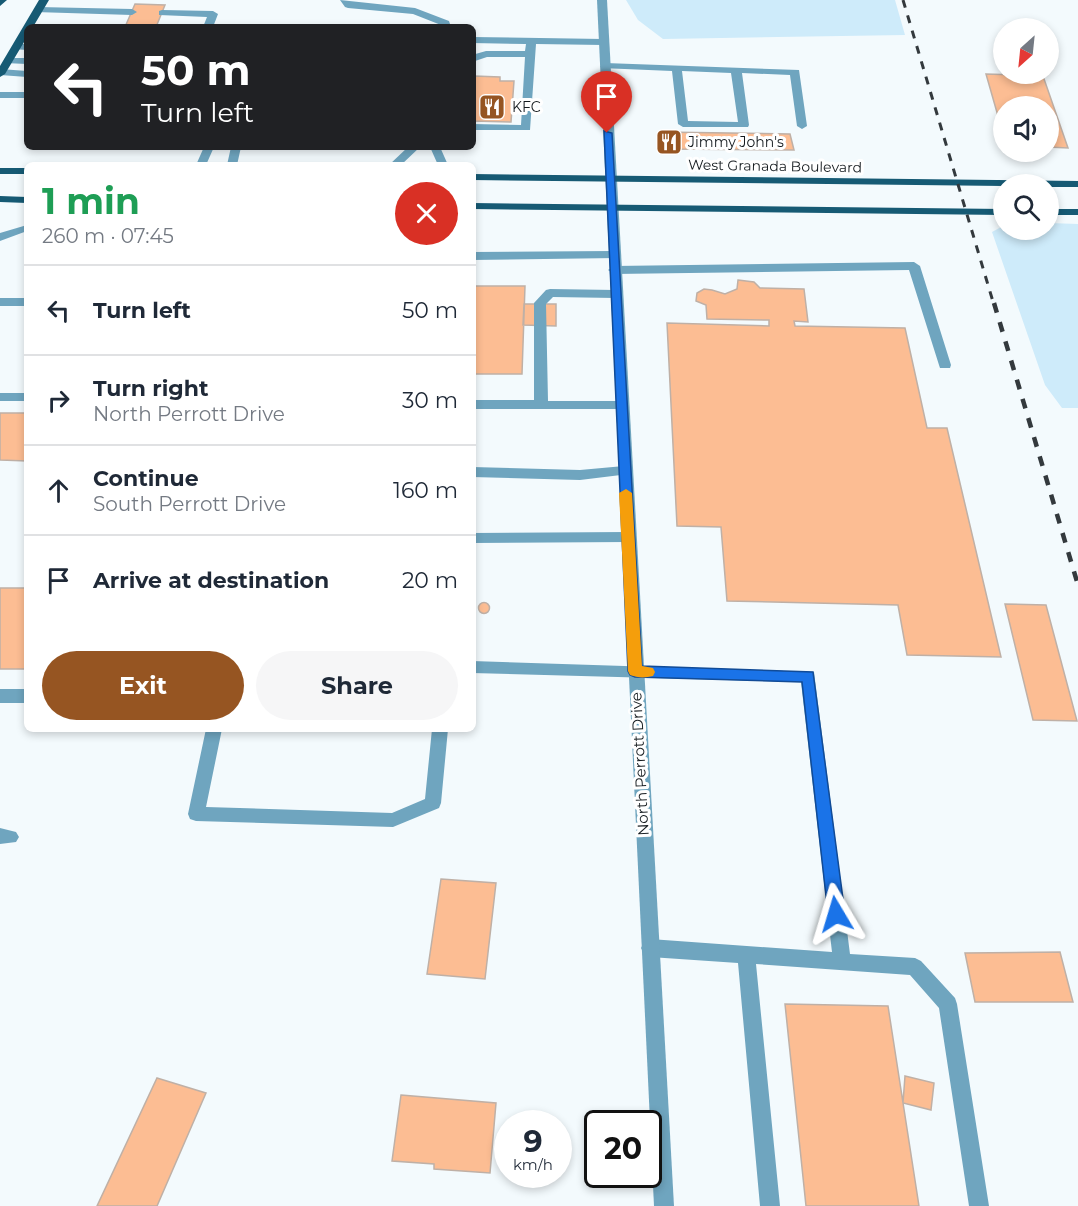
<!DOCTYPE html>
<meta charset="utf-8">
<style>
:root{--surface:#fff;--page:#f6f6f7;--text:#1f2937;--muted:#747a83;--line:#e0e1e3;--accent:#965522}
body{margin:0;font-family:Montserrat,sans-serif;background:var(--page);color:var(--text);height:100vh;display:flex;flex-direction:column;font-size:22px;white-space:nowrap}
*{box-sizing:border-box;margin:0}
p{font-size:20px;color:var(--muted)}
.icon{flex:none;width:33px;height:33px;fill:none;stroke:currentColor;stroke-width:2;stroke-linecap:round;stroke-linejoin:round}
.map{position:relative;flex:1;overflow:hidden}
.panel{position:absolute;left:24px;top:162px;width:452px;height:570px;display:flex;flex-direction:column;background:var(--surface);border-radius:9px;box-shadow:0 3px 9px #0003}
.panel>*{flex:none}
.banner{position:absolute;left:24px;top:24px;width:452px;height:126px;border-radius:9px;box-shadow:0 3px 9px #0003;background:#202124;color:#fff;overflow:hidden}
.needle{width:39px;rotate:207deg}
.fabs{position:absolute;left:993px;top:18px;display:grid;gap:12px}
.fabs a{display:grid;place-items:center;width:66px;height:66px;border-radius:50%;background:var(--surface);box-shadow:0 3px 9px #0003;font-size:30px}
.speed{position:absolute;left:494px;top:1110px;display:flex;gap:12px;font-size:30px;font-weight:700;text-align:center}
.speed>*{display:grid;place-content:center;width:78px;height:78px;border-radius:50%;background:var(--surface);box-shadow:0 3px 9px #0003;line-height:1}
.speed small{font-size:15px;font-weight:400}
.speed .limit{border:3px solid #111;border-radius:9px;background:#fff;color:#111}
.pin{position:absolute;display:grid;place-items:center;width:51px;height:51px;color:#fff;margin:-62px -26px;border-radius:50% 50% 50% 0;rotate:-45deg;box-shadow:0 0 6px #0007}
.pin .icon{rotate:45deg}
.me{position:absolute;width:66px;margin:-33px;rotate:353deg;stroke-linejoin:round;filter:drop-shadow(0 0 4px #0008)}
.turn{display:flex;align-items:center;gap:21px;height:126px;padding:0 18px;font-size:27px}
.turn .icon{width:78px;height:78px;stroke-width:2.5}
.turn b{display:block;font-size:42px;line-height:51px}
.round{display:grid;place-items:center;flex:none;width:63px;height:63px;border-radius:32px;background:var(--page)}
.headline{display:flex;align-items:center;justify-content:space-between;height:102px;padding:0 18px}
h1{font-size:36px;font-weight:700;line-height:45px;color:#1e9e55}
.action{display:flex;gap:12px;margin-top:auto;padding:12px 18px}
.action a{flex:1;height:69px;border-radius:36px;background:var(--accent);color:#fff;font-size:24px;font-weight:700;line-height:69px;text-align:center}
.action a+a{background:var(--page);color:var(--text)}
ul{padding:0;list-style:none}
li{display:flex;align-items:center;gap:18px;height:90px;padding:0 18px;border-top:2px solid var(--line)}
li div{flex:1}
li b{display:block;font-size:22px}
li em{font-style:normal}
.map>svg:first-child{display:block}
</style>
<div class="map">
<svg width="1078" height="1206" viewBox="0 0 1078 1206">
<rect width="100%" height="100%" fill="#f3fafd"/>
<path fill="#ceebfa" d="M 626,0 L 895,0 L 905,35 L 663,39 L 638,20 Z
M 1049,223 L 1078,224 L 1078,408 L 1062,408 L 1045,385 L 992,232 L 1003,226 L 1004,230 L 1048,230 Z"/>
<path fill="#fcbd93" stroke="#bfb0a6" stroke-width="1.5" d="M 135,4 L 165,5 L 156,27 L 125,27 Z
M 986,74 L 1043,76 L 1068,148 L 1048,147 L 1048,106 L 1004,106 L 1004,137 Z
M 474,76 L 500,77 L 500,81 L 514,81 L 511,122 L 472,121 Z
M 660,132 L 790,134 L 794,150 L 661,149 Z
M 738,280 L 754,282 L 760,288 L 804,289 L 808,322 L 794,321 L 795,326 L 905,328 L 927,428 L 947,428 L 1001,657 L 907,655 L 898,605 L 727,601 L 721,527 L 677,526 L 667,323 L 769,326 L 769,320 L 707,319 L 706,305 L 696,301 L 697,293 L 704,289 L 712,290 L 725,294 L 737,289 Z
M 472,286 L 525,286 L 522,374 L 472,374 Z
M 524,304 L 556,304 L 556,326 L 523,325 Z
M 0,413 L 27,413 L 27,461 L 0,460 Z
M 0,588 L 27,588 L 27,669 L 0,669 Z
M478.5 608a5.5 5.5 0 1 1 11 0a5.5 5.5 0 1 1-11 0Z
M 1005,604 L 1046,605 L 1077,721 L 1033,720 Z
M 441,879 L 496,883 L 485,979 L 427,974 Z
M 1060,952 L 1073,1002 L 975,1002 L 965,953 Z
M 785,1004 L 888,1006 L 919,1206 L 806,1206 Z
M 905,1076 L 934,1083 L 931,1110 L 903,1103 Z
M 157,1078 L 206,1093 L 157,1206 L 97,1206 Z
M 401,1095 L 496,1103 L 490,1173 L 434,1169 L 434,1164 L 392,1161 Z"/>
<g fill="none" stroke-linecap="round" stroke-linejoin="round">
<path fill="#6fa5bf" fill-rule="evenodd" d="M 340,0 L 415,8 L 449,21 L 451,27 L 441,27 L 441,25 L 413,14 L 348,8 L 345,7 Z
M 38,7 L 132,9 L 137,12 L 132,15 L 35,12 L 35,8 Z
M 162,10 L 213,11 L 218,14 L 213,27 L 203,27 L 207,17 L 159,15 L 159,11 Z
M 472,37 L 603,39 L 608,42 L 603,45 L 536,44 L 530,130 L 472,130 L 472,124 L 521,125 L 525,57 L 487,57 L 472,62 L 472,55 L 486,51 L 525,51 L 526,44 L 472,43 Z
M 17,44 L 27,44 L 27,50 L 13,49 L 13,45 Z
M 8,58 L 27,58 L 27,64 L 4,63 L 4,59 Z
M 605,63 L 799,70 L 807,126 L 802,129 L 797,126 L 790,75 L 742,73 L 749,125 L 748,127 L 683,127 L 678,124 L 672,71 L 601,68 L 600,66 ZM 682,71 L 731,73 L 738,122 L 688,121 Z
M 0,69 L 27,71 L 27,77 L 0,75 Z
M 0,92 L 27,92 L 27,98 L 0,98 Z
M 204,147 L 214,147 L 206,165 L 196,165 Z
M 231,147 L 241,147 L 237,165 L 227,165 Z
M 408,147 L 420,147 L 401,165 L 389,165 Z
M 430,147 L 440,147 L 448,165 L 438,165 Z
M 27,225 L 27,231 L 0,241 L 0,233 Z
M 613,251 L 619,255 L 617,258 L 472,260 L 472,252 Z
M 914,262 L 920,266 L 951,365 L 950,368 L 940,368 L 939,365 L 909,270 L 614,274 L 608,270 L 614,266 Z
M 550,289 L 615,290 L 621,294 L 615,298 L 553,297 L 546,304 L 548,401 L 622,401 L 629,406 L 627,409 L 472,409 L 472,400 L 534,400 L 534,303 L 546,290 Z
M 0,298 L 27,298 L 27,306 L 0,306 Z
M 0,393 L 27,393 L 27,401 L 0,401 Z
M 624,466 L 629,468 L 631,471 L 629,474 L 580,480 L 472,477 L 472,467 L 580,470 Z
M 628,532 L 635,537 L 628,542 L 472,543 L 472,533 Z
M 472,661 L 814,672 L 850,954 L 915,958 L 921,961 L 955,998 L 957,1004 L 989,1206 L 969,1206 L 939,1008 L 910,975 L 756,964 L 780,1206 L 760,1206 L 738,963 L 650,957 L 644,954 L 641,948 L 644,942 L 650,939 L 832,952 L 801,682 L 472,673 Z
M 0,689 L 27,689 L 27,703 L 0,703 Z
M 206,729 L 222,729 L 206,807 L 392,813 L 425,799 L 432,729 L 448,729 L 441,803 L 439,808 L 393,827 L 196,821 L 190,819 L 188,814 Z
M 0,828 L 16,832 L 19,837 L 16,842 L 0,844 Z"/>
<path fill="#6fa5bf" fill-rule="evenodd" d="M 597,0 L 607,0 L 674,1206 L 654,1206 Z"/>
<path fill="#165a74" fill-rule="evenodd" d="M 0,0 L 7,0 L 0,6 Z
M 39,0 L 49,0 L 33,27 L 27,27 L 27,37 L 5,74 L 0,77 L 0,66 Z
M 0,168 L 27,168 L 27,174 L 0,174 Z
M 472,174 L 1078,181 L 1078,187 L 1048,187 L 1048,184 L 1004,184 L 1004,186 L 472,180 Z
M 0,196 L 27,197 L 27,203 L 0,202 Z
M 472,203 L 1004,209 L 1004,215 L 472,209 Z
M 1048,209 L 1078,209 L 1078,215 L 1048,215 Z"/>
<path stroke="#33393d" stroke-width="3" stroke-dasharray="8 8" stroke-linecap="butt" d="M 903,0 L 994,305"/>
<path stroke="#33393d" stroke-width="4.5" stroke-dasharray="10 10" stroke-linecap="butt" d="M 994,303 L 1078,585"/>
</g>
<path fill="#1a73e8" stroke="#114b97" stroke-width="1.5" d="M 604,131 L 612,133 L 642,666 L 813,672 L 845,914 L 842,919 L 836,921 L 831,919 L 828,914 L 802,682 L 635,677 L 630,675 L 628,671 Z"/>
<path fill="#f59e0b" d="M 626,489 L 632,493 L 642,666 L 653,668 L 655,672 L 653,676 C 645,678 638,678 630,675 L 628,671 L 619,493 Z"/>
<defs>
<symbol id="restaurant-square" viewBox="-11 -11 22 22"><rect x="-9" y="-9" width="18" height="18" rx="4" fill="#965522" stroke="#fff"/><path d="M-5-6h1v4h1v-4h1v4h1v-4h1v5L-1.5 .5V6h-2V.5L-5-1ZM5-6V6H3V1.5H1.5Q1.5-4 5-6Z" fill="#fff"/></symbol>
</defs>
<g fill-rule="evenodd">
<use href="#restaurant-square" x="477" y="92" width="30" height="30"/>
<use href="#restaurant-square" x="654" y="127" width="30" height="30"/>
</g>
<g text-anchor="middle" stroke-width="6" stroke-linejoin="round" paint-order="stroke">
<g font-size="14" fill="#141a1e" stroke="#fff" text-anchor="start">
<text x="512" y="112">KFC</text>
<text x="688" y="147">Jimmy John's</text>
</g>
<g font-size="14" fill="#141a1e" stroke="#fff">
<text transform="translate(775 166) rotate(1)" y="5">West Granada Boulevard</text>
</g>
<g font-size="15" fill="#141a1e" stroke="#fff">
<text transform="translate(640 764) rotate(-93)" y="5">North Perrott Drive</text>
</g>
</g>
</svg>
<div class="fabs">
<a><svg class="needle" viewBox="-14 -14 28 28"><path d="M0-13l5 13h-10z" fill="#e53935"/><path d="M0 13l5-13h-10z" fill="#747a83"/></svg></a>
<a><svg class="icon" aria-label="sound" viewBox="0 0 24 24"><path d="M4 9h4l5-4v14l-5-4H4zM17 9q2 3 0 6"/></svg></a>
<a><svg class="icon" aria-label="search" viewBox="0 0 24 24"><circle cx="10" cy="10" r="6"/><path d="M15 15l6 6"/></svg></a>
</div>
<div class="speed"><div>9<small>km/h</small></div><div class="limit">20</div></div>
<div class="pin" style="left:607px;top:133px;background:#d93025"><svg class="icon" aria-label="arrive" viewBox="0 0 24 24"><path d="M6 21V4h12l-3 4 3 4H6"/></svg></div>
<svg class="me" style="left:836px;top:914px" viewBox="-20 -20 40 40"><path d="M0-17L14 15 0 8-14 15z" fill="#1a73e8" stroke="#fff" stroke-width="4"/></svg>
<div class="banner">
<div class="turn"><svg class="icon" aria-label="left" viewBox="0 0 24 24"><path d="M17 20v-9H6M10 6l-5 5 5 5"/></svg><div><b>50 m</b>Turn left</div></div>
</div>
<section class="panel">
<div class="headline"><div><h1>1 min</h1><p>260 m · 07:45</p></div><a class="round" style="background:#d93025;color:#fff"><svg class="icon" aria-label="close" viewBox="0 0 24 24"><path d="M6 6l12 12M18 6L6 18"/></svg></a></div>
<ul>
<li><svg class="icon" aria-label="left" viewBox="0 0 24 24"><path d="M17 20v-9H6M10 6l-5 5 5 5"/></svg><div><b>Turn left</b></div><em>50 m</em></li>
<li><svg class="icon" aria-label="right" viewBox="0 0 24 24"><path d="M7 20v-9h11M14 6l5 5-5 5"/></svg><div><b>Turn right</b><p>North Perrott Drive</p></div><em>30 m</em></li>
<li><svg class="icon" aria-label="ahead" viewBox="0 0 24 24"><path d="M12 20V5M6 11l6-6 6 6"/></svg><div><b>Continue</b><p>South Perrott Drive</p></div><em>160 m</em></li>
<li><svg class="icon" aria-label="arrive" viewBox="0 0 24 24"><path d="M6 21V4h12l-3 4 3 4H6"/></svg><div><b>Arrive at destination</b></div><em>20 m</em></li>
</ul>
<div class="action"><a>Exit</a><a>Share</a></div>
</section>
</div>
